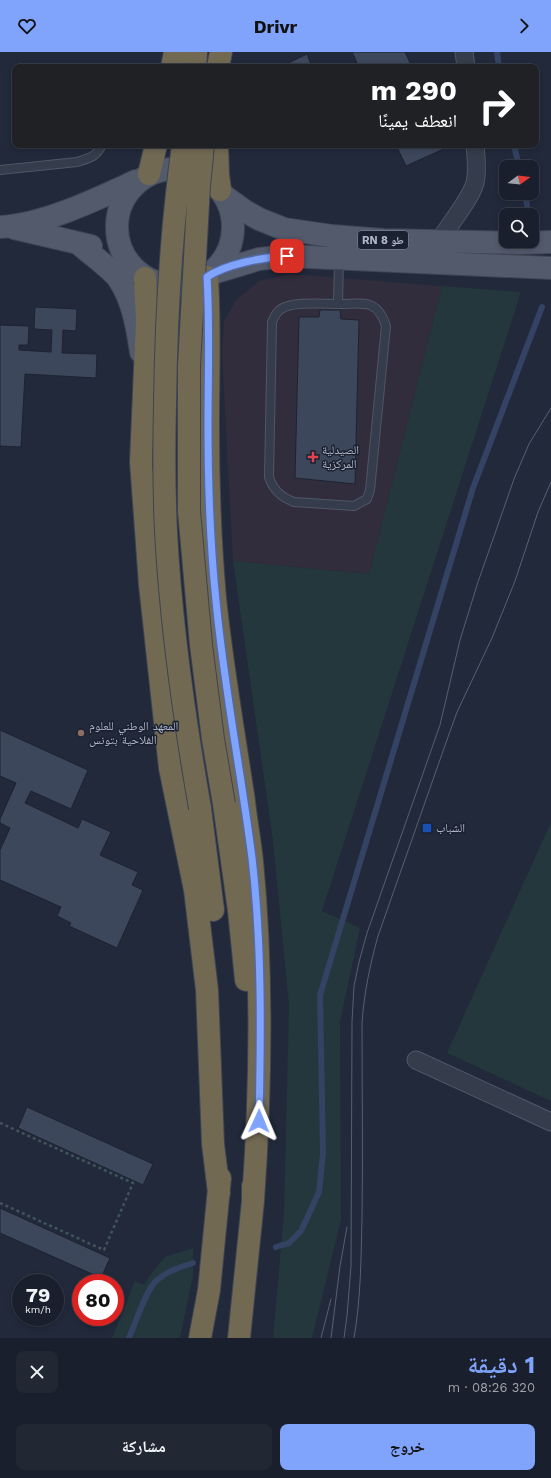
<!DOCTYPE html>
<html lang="ar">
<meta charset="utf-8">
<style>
:root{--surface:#191f2c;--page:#222734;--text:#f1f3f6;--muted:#9fa2a9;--line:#373d48;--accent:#80a3fc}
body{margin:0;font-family:"Work Sans","Noto Naskh Arabic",sans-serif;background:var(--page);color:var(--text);direction:rtl;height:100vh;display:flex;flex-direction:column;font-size:15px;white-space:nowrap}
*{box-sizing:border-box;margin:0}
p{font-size:13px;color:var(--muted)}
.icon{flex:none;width:22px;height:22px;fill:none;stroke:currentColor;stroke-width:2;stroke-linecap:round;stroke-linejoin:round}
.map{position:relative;height:1286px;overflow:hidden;direction:ltr}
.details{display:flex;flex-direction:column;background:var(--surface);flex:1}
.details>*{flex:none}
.guide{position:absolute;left:12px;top:12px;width:527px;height:84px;border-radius:8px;box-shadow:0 2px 6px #0003,0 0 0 1px var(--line);direction:rtl;background:#202124;color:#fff;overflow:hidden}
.needle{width:26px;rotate:75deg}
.fabs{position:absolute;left:499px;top:108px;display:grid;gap:8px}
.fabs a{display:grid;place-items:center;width:40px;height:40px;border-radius:8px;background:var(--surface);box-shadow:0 2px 6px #0003,0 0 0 1px var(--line);font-size:20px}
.speed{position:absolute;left:12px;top:1222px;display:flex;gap:8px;font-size:20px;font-weight:700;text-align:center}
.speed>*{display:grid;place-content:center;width:52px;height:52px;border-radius:50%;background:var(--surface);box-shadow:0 2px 6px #0003,0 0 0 1px var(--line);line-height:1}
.speed small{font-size:10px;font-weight:400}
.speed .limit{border:6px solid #d22;background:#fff;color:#111}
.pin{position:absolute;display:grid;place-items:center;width:34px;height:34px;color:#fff;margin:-17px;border-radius:8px;box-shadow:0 2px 6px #0006}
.me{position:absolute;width:44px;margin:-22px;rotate:1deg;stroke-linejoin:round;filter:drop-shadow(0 0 3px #0008)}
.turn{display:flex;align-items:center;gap:14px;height:84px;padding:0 16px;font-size:18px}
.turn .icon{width:52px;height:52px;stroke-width:2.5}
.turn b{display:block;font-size:28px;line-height:34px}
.round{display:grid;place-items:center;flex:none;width:42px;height:42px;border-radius:8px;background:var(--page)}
.headline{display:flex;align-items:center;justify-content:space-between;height:68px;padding:0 16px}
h1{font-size:24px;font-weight:700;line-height:30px;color:var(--accent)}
.cta{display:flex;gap:8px;margin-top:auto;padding:8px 16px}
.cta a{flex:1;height:46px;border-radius:8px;background:var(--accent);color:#111;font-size:16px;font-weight:700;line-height:46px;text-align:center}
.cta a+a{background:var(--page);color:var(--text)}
header{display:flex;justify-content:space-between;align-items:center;height:52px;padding:0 16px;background:var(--accent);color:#111;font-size:18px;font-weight:700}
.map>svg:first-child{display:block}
</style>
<header><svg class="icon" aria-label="forward" viewBox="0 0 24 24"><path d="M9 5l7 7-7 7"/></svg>Drivr<svg class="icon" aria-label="heart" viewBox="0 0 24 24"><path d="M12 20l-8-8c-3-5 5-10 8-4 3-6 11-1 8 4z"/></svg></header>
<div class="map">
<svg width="551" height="1286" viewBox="0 0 551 1286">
<rect width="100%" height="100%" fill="#21293b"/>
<path fill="#312d3c" d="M 290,222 L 442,234 L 369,522 L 233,509 L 222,302 L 224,269 L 236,248 L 259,229 Z"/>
<path fill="#23373c" d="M 442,234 L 521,240 L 322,859 L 360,876 L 340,970 L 341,1168 L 312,1286 L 273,1286 L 284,1161 L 289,954 L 273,789 L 233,509 L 369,522 Z
M 551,770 L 551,1049 L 447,1001 Z
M 193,1196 L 193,1224 L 180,1286 L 112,1286 L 135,1229 L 144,1233 L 153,1219 L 165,1205 Z"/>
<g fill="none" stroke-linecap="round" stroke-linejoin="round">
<path stroke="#344263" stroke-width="6" d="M 497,0 L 499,15
M 514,93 L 519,115
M 525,141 L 527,153
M 276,1195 L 289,1191 L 301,1179 L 319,1140 L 323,1101 L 320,943 L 473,436 L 542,255
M 129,1286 C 135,1272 146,1238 156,1229 C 167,1219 180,1215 193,1211"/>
</g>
<path fill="#3d475b" stroke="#1c2332" d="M 352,0 L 405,0 L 412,15 L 359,15 Z
M 307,2 L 312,15 L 280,15 Z
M 396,93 L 447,93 L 448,95 L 406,114 Z
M 35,255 L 77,257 L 76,279 L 63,278 L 62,301 L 97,302 L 96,326 L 25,322 L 21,395 L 0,394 L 0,273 L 29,274 L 28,293 L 19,293 L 19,298 L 51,300 L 52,278 L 34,277 Z
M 320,258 L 340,258 L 341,267 L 359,268 L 355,432 L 295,426 L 299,265 L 319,265 Z
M 0,678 L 88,718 L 71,757 L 31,739 L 25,751 L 78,776 L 82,767 L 111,780 L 100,803 L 138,820 L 132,833 L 143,838 L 117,896 L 69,874 L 71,871 L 57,864 L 61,855 L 0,828 L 0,798 L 10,776 L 0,771 L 0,767 L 16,731 L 0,724 Z
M 27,1055 L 153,1112 L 143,1133 L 18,1076 Z
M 0,1156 L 110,1206 L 101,1226 L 0,1181 Z"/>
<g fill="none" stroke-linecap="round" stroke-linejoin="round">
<defs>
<path id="lane" d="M 0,118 L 77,110 C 90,106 96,105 102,93
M 338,252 C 363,252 377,246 386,274 L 370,438 L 367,447 L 354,454 L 294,450 C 281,445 273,438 269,425 L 272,270 C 274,265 276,260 281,257 C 293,249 323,252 338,252 Z
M 338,252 L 339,207"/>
<path id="street" d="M 464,0 L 466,15
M 439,189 C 449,173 470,148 475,131 C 478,118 476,105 475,93
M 416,1008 L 551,1070"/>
<path id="primary" d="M117 175a58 58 0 1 1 116 0a58 58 0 1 1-116 0Z
M 224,144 L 245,159 L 259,167 L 284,177 L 332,184 L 383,188 L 521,191 L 551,190
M 0,175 C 44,173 97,147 136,129
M 14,176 L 91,194
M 78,191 C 88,200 110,216 118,226 C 133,248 137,274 141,300
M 213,221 L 259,207 L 287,204 L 551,216"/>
<path id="highway" d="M 172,15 L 175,0
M 195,15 L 196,0
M 218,15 L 221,0
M 217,93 L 218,122 L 220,138
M 149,122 L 156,93
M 207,225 C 210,275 208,325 208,374 C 208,432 210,489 215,546 C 222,614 234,682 244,749 C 246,769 250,789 252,809 C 263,923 261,1035 253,1149
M 145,226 L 147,269 L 141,410 L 150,533 L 170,716 L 195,838 L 207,938 L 213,1092 L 219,1141
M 224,752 L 239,859 L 246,928
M 200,756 L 213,858
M 200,1286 L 209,1238 L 220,1126
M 239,1286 L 253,1149 L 253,1134"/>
</defs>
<use href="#lane" stroke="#505666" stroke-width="10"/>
<use href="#street" stroke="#505666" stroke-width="19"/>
<use href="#primary" stroke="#3e4554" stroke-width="24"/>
<use href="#highway" stroke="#3d4353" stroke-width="24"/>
<path stroke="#41545a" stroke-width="2.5" stroke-dasharray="3 3" stroke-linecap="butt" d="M 0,1071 L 133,1131 L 104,1198 L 0,1151"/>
<use href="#lane" stroke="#353c4b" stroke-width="8"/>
<use href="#street" stroke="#353c4b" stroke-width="17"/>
<use href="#primary" stroke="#535a6c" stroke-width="22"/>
<use href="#highway" stroke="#726952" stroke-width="22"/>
<path stroke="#575f73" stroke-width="1" d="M 321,1286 L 331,1247
M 331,1286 L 340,1214 L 347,1175
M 344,1286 L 347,1264 L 351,1214 L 352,970 L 354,934 L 359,910 L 367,881 L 440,673 L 460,588 L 478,530 L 514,427 L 529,392 L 551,356
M 354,1286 C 361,1246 361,1206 362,1165 C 363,1101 362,1036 362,971 C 364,941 370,913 378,884 L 448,685 L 457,660 L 492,586 L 515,529 L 538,460 L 551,430"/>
<defs>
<path id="highway-bridge" d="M 183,93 C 171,179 166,266 165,353 C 164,395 164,438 166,480 C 171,572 184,665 200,756
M 203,93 L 199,134 L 189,314 L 189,459 L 201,593 L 213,687 L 224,752"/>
</defs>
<use href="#highway-bridge" stroke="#3d4353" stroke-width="24" stroke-linecap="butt"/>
<use href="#highway-bridge" stroke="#726952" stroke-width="22"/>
</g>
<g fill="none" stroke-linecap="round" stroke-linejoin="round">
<defs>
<path id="route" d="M 259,1069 C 261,982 262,893 252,806 C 241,720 224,635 216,549 C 210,491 208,432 208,374 C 208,325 210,275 207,225 C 226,212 264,205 287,204"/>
</defs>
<use href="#route" stroke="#536aa4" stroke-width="10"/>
<use href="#route" stroke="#80a3fc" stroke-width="7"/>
</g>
<path fill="#e0444e" stroke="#1a2130" stroke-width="1.5" d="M311 399h4v4h4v4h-4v4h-4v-4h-4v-4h4z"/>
<circle fill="#8d6e63" stroke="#1a2130" stroke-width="1.5" cx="81" cy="681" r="4"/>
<rect fill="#1a4fb4" stroke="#1a2130" stroke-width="1.5" x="422" y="771" width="10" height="10" rx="2"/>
<g text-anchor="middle" stroke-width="3" stroke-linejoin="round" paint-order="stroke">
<rect fill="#1a2130" stroke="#83899a" stroke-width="1" x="358" y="179" width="50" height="18" rx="3"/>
<g font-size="11" font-weight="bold" fill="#b0b6c7">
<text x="383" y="192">RN 8 طو</text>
</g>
<g font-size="12" fill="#b0b6c7" stroke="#1a2130" text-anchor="start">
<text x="322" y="402">الصيدلية<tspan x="322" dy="14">المركزية</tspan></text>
<text x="89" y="678">المعهد الوطني للعلوم<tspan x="89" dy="14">الفلاحية بتونس</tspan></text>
<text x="436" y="780">الشباب</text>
</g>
</g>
</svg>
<div class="fabs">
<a><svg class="needle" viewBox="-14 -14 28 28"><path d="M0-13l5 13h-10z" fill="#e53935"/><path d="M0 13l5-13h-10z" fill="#9fa2a9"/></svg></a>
<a><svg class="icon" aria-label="search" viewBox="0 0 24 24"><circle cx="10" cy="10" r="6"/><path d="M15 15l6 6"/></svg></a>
</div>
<div class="speed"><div>79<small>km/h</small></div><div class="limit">80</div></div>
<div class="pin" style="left:287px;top:204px;background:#d93025"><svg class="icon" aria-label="arrive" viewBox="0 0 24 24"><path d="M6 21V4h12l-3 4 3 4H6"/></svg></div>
<svg class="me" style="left:259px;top:1069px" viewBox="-20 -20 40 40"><path d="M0-17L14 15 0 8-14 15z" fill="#80a3fc" stroke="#fff" stroke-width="4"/></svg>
<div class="guide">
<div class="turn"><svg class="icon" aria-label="right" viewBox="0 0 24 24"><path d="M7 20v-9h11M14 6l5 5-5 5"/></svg><div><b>290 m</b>انعطف يمينًا</div></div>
</div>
</div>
<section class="details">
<div class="headline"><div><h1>1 دقيقة</h1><p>320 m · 08:26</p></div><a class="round"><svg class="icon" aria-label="close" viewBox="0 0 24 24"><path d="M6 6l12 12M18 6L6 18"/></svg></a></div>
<div class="cta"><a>خروج</a><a>مشاركة</a></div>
</section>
